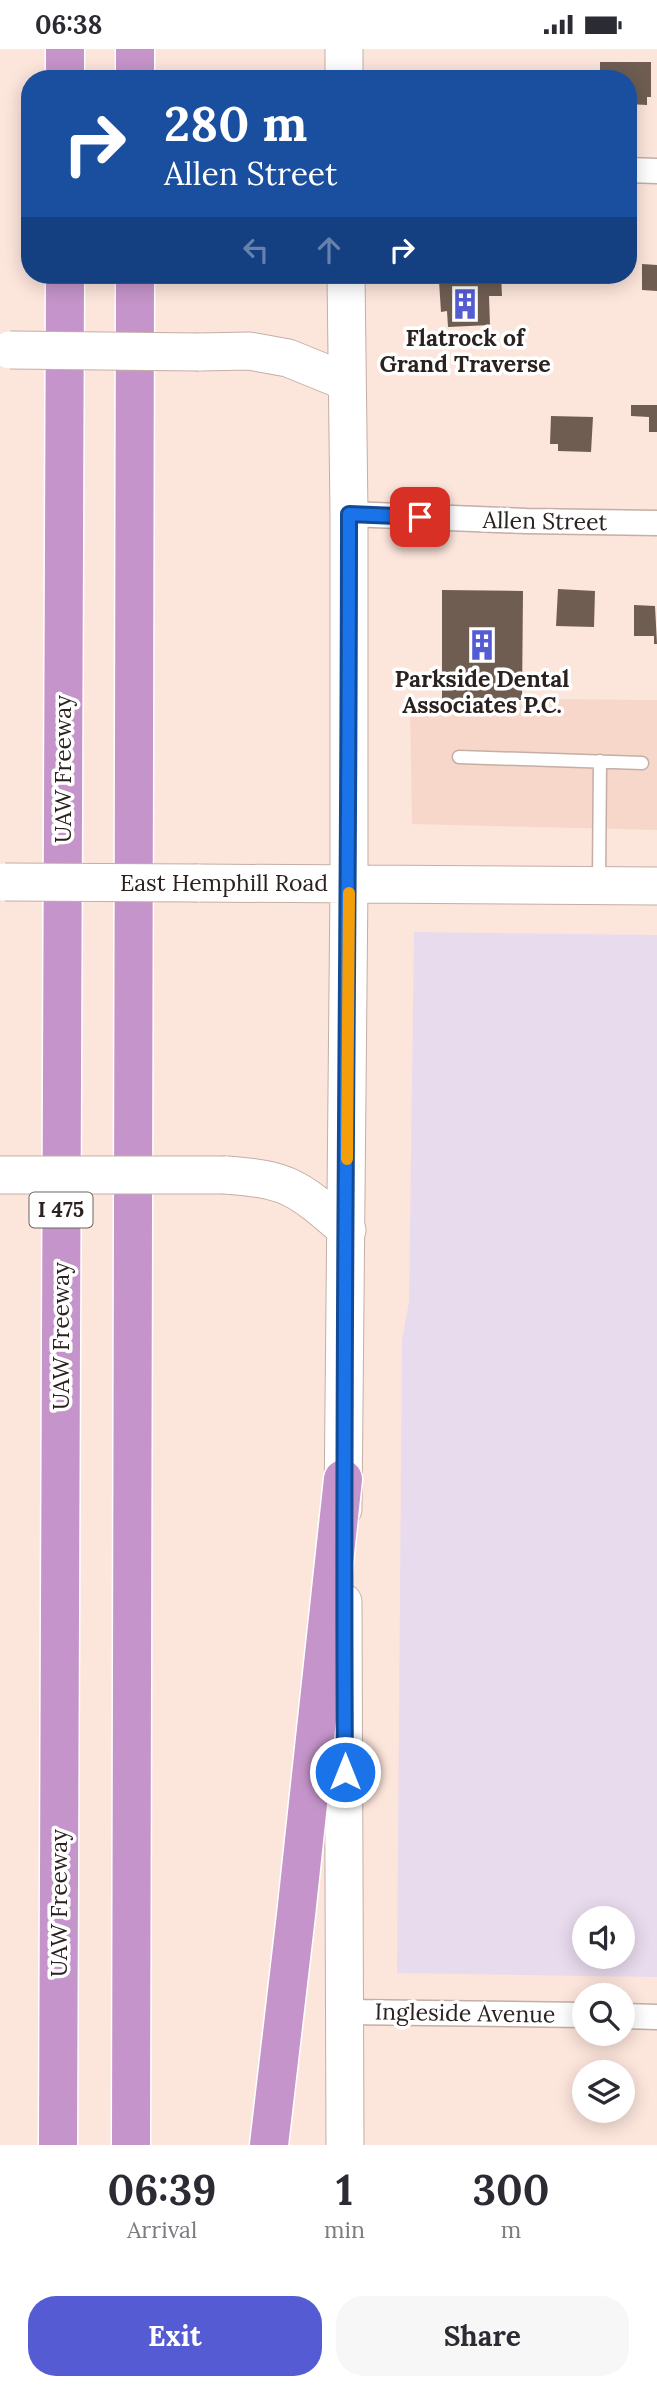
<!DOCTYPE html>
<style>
:root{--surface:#fff;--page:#f7f7f7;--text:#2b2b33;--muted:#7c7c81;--accent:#555cd3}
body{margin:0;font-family:Lora,serif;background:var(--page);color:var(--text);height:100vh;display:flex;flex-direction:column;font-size:26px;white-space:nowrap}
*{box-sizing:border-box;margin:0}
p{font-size:23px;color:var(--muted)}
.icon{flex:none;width:38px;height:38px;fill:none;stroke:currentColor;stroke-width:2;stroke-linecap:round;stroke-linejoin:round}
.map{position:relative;height:2096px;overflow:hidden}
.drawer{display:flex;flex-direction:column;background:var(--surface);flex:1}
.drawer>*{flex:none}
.top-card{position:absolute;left:21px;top:21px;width:616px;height:214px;border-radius:28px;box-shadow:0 4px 18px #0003;background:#1a4fa0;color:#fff;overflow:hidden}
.tools{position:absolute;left:572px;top:1857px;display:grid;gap:14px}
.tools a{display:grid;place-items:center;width:63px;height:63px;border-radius:50%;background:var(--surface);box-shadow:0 4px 18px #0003;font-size:35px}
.pin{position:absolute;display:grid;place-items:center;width:60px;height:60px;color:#fff;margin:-30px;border-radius:14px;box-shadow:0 4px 10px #0006}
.me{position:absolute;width:77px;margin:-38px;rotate:0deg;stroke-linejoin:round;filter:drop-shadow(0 0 5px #0008)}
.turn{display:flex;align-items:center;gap:24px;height:147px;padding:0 28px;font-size:32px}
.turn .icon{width:91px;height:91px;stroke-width:2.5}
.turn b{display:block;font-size:49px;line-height:60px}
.lanes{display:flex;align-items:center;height:66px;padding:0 28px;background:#0003;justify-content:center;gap:35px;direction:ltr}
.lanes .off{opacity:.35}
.eta{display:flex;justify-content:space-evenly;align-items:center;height:119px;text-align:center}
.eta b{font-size:42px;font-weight:800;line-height:49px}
.cta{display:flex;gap:14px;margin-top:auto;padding:14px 28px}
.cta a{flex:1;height:80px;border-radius:28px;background:var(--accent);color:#fff;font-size:28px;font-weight:800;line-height:80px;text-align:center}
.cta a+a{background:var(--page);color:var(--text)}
.status{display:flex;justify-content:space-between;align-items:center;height:49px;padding:0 35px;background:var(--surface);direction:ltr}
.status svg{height:19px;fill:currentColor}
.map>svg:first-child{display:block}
</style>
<div class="status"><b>06:38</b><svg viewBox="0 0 49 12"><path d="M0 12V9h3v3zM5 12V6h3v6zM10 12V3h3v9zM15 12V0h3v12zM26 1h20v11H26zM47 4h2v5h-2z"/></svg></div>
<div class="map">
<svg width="657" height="2096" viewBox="0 0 657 2096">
<rect width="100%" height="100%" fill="#fce5db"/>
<path fill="#f6d7ca" d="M 540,650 L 657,651 L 657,781 L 412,775 L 410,654 L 540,656 Z"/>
<path fill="#e9dbee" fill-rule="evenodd" d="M 414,883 L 657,886 L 657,1928 L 397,1924 L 402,1291 L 409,1253 ZM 584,1869 L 623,1869 L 623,1908 L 584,1908 Z"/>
<path fill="#6f5d52" d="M 600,13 L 651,13 L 651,48 L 647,48 L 647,56 L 628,55 L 628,30 L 600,30 Z
M 642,215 L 657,216 L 657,242 L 642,241 Z
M 450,226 L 501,226 L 502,247 L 489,247 L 490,276 L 448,278 L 447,262 L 441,263 L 439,232 L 450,232 Z
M 631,356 L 657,356 L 657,383 L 649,383 L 649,368 L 631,367 Z
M 551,367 L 593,368 L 591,403 L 558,402 L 558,395 L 550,395 Z
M 558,540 L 595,542 L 594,578 L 556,577 Z
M 442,541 L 523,542 L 522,651 L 442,651 Z
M 634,556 L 655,557 L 657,595 L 654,595 L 654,587 L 634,587 Z"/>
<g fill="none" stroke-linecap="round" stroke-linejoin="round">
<defs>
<path id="lane" d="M 459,708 L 642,714
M 599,832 L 600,712"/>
<path id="street" d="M 628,121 L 657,122
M 349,465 L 526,472 L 657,474
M 346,1963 L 584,1966
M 623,1967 L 657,1968"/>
<path id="secondary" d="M 344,0 L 344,30
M 199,303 L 249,302 L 288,309 L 347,333
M 197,834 L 657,837
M 225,1126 C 290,1130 299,1140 347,1181
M 343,1460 L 349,834 L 349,465 L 346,226
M 343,1553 L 345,2096"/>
<path id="highway" d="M 65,30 L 65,0
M 135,30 L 135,0
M 58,2096 L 65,226
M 131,2096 L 135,226
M 269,2096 L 296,1866 L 343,1430"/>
</defs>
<use href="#lane" stroke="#c4aea5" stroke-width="15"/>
<use href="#street" stroke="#c4aea5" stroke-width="27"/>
<use href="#secondary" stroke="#c4aea5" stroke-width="39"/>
<use href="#highway" stroke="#fff" stroke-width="41"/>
<use href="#lane" stroke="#fff" stroke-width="12"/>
<use href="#street" stroke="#fff" stroke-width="24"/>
<use href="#secondary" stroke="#fff" stroke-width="37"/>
<use href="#highway" stroke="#c594ca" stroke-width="38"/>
<defs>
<path id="secondary-bridge" d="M 10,301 L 199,303
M 5,833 L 197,834
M 0,1126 L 225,1126"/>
</defs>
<use href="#secondary-bridge" stroke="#c4aea5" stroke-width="39" stroke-linecap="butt"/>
<use href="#secondary-bridge" stroke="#fff" stroke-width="37"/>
</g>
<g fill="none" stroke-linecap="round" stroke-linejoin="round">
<defs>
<path id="route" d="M 345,1723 C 342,1304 349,884 349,465 L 420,468"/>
</defs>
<use href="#route" stroke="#114b97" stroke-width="18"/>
<use href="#route" stroke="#1a73e8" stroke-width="12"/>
<path stroke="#f59e0b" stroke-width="12" d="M 347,1110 L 349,844"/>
</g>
<defs>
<symbol id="building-bare" viewBox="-9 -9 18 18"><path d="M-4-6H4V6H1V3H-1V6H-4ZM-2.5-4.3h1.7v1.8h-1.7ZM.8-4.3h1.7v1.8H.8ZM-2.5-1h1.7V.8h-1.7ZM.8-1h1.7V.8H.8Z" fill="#555cd3" stroke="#fff" stroke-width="2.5" paint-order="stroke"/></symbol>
</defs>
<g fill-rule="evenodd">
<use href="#building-bare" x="443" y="233" width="44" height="44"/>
<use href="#building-bare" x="460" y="574" width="44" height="44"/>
</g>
<g text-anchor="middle" stroke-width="7" stroke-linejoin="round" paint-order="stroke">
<rect fill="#fff" stroke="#6b6462" stroke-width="2" x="29.5" y="1143.5" width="63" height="35" rx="5"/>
<g font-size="21" font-weight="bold" fill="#2b221f">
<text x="61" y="1168">I 475</text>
</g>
<g font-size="23" font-weight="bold" fill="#2b221f" stroke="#fff">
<text x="465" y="297">Flatrock of<tspan x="465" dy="26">Grand Traverse</tspan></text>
<text x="482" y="638">Parkside Dental<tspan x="482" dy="26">Associates P.C.</tspan></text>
</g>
<g font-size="23" fill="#2b221f" stroke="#fff">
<text transform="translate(545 472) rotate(1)" y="8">Allen Street</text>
<text transform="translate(63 720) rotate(-90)" y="8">UAW Freeway</text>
<text x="224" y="842">East Hemphill Road</text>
<text transform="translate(61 1287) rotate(-90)" y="8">UAW Freeway</text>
<text transform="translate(59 1854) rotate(-90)" y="8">UAW Freeway</text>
<text transform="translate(465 1964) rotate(1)" y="8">Ingleside Avenue</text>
</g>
</g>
</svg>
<div class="tools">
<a><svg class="icon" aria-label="sound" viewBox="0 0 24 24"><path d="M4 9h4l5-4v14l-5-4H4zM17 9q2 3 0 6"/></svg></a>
<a><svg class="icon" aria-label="search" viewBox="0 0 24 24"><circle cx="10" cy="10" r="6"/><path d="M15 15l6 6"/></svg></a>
<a><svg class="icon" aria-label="layers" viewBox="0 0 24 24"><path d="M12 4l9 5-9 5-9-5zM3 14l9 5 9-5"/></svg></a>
</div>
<div class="pin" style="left:420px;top:468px;background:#d93025"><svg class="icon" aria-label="arrive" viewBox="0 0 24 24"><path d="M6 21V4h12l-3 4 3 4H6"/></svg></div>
<svg class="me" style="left:345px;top:1723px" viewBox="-20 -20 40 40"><circle r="17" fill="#1a73e8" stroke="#fff" stroke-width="3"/><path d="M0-11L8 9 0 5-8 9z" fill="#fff"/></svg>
<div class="top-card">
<div class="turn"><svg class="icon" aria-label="right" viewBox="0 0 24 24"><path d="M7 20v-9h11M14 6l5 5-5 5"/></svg><div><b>280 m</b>Allen Street</div></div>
<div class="lanes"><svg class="icon off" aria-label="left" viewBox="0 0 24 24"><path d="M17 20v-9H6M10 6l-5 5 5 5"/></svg><svg class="icon off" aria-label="ahead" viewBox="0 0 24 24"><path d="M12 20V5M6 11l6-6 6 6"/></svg><svg class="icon" aria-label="right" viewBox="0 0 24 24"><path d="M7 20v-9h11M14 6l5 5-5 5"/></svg></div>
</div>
</div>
<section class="drawer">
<div class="eta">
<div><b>06:39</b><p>Arrival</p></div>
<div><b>1</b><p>min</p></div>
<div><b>300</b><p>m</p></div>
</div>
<div class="cta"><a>Exit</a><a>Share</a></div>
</section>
